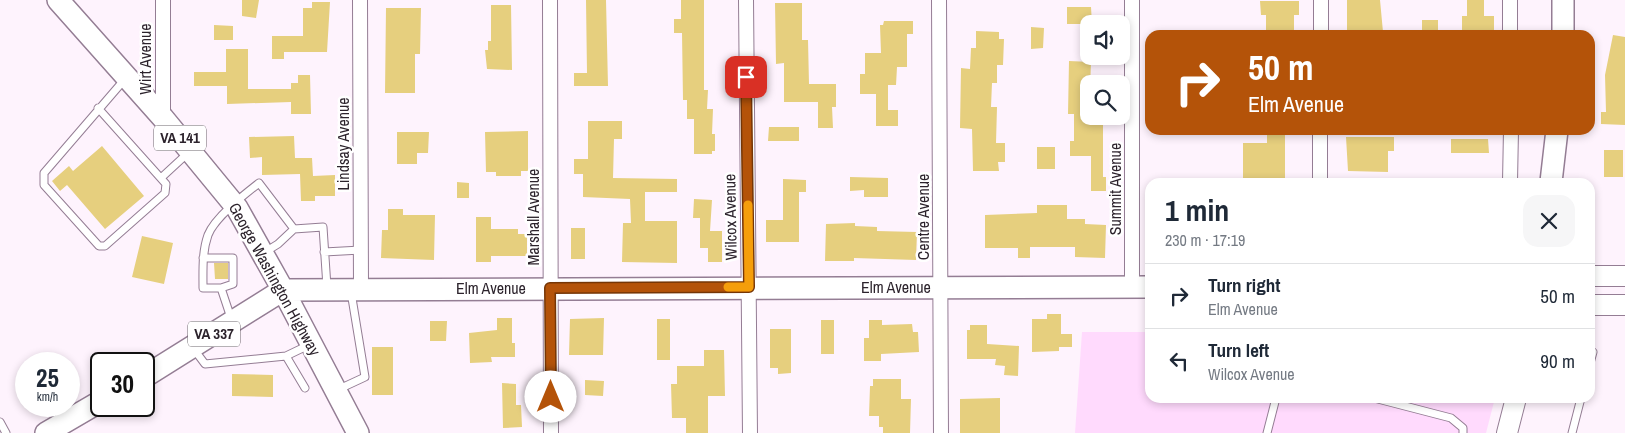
<!DOCTYPE html>
<meta charset="utf-8">
<style>
:root{--surface:#fff;--page:#f6f6f7;--text:#1f2937;--muted:#747a83;--line:#e0e1e3}
body{margin:0;font-family:"Archivo Narrow",sans-serif;background:var(--page);color:var(--text);height:100vh;display:flex;flex-direction:column;font-size:19px;white-space:nowrap}
*{box-sizing:border-box;margin:0}
p{font-size:16px;color:var(--muted)}
.icon{flex:none;width:28px;height:28px;fill:none;stroke:currentColor;stroke-width:2;stroke-linecap:round;stroke-linejoin:round}
.map{position:relative;flex:1;overflow:hidden}
.drawer{position:absolute;left:1145px;top:178px;width:450px;height:225px;display:flex;flex-direction:column;background:var(--surface);border-radius:15px;box-shadow:0 2px 8px #0003}
.drawer>*{flex:none}
.top-card{position:absolute;left:1145px;top:30px;width:450px;height:105px;border-radius:15px;box-shadow:0 2px 8px #0003;background:#b45309;color:#fff;overflow:hidden}
.fabs{position:absolute;left:1080px;top:15px;display:grid;gap:10px}
.fabs a{display:grid;place-items:center;width:50px;height:50px;border-radius:10px;background:var(--surface);box-shadow:0 2px 8px #0003;font-size:25px}
.speed{position:absolute;left:15px;top:352px;display:flex;gap:10px;font-size:25px;font-weight:700;text-align:center}
.speed>*{display:grid;place-content:center;width:65px;height:65px;border-radius:50%;background:var(--surface);box-shadow:0 2px 8px #0003;line-height:1}
.speed small{font-size:12px;font-weight:400}
.speed .limit{border:2px solid #111;border-radius:8px;background:#fff;color:#111}
.pin{position:absolute;display:grid;place-items:center;width:42px;height:42px;color:#fff;margin:-21px;border-radius:10px;box-shadow:0 2px 8px #0006}
.me{position:absolute;width:55px;margin:-28px;rotate:0deg;stroke-linejoin:round;filter:drop-shadow(0 0 4px #0008)}
.turn{display:flex;align-items:center;gap:18px;height:105px;padding:0 20px;font-size:22px}
.turn .icon{width:65px;height:65px;stroke-width:2.5}
.turn b{display:block;font-size:35px;line-height:42px}
.round{display:grid;place-items:center;flex:none;width:52px;height:52px;border-radius:15px;background:var(--page)}
.overview{display:flex;align-items:center;justify-content:space-between;height:85px;padding:0 20px}
h1{font-size:30px;font-weight:800;line-height:38px}
ul{padding:0;list-style:none}
li{display:flex;align-items:center;gap:15px;height:65px;padding:0 20px;border-top:1px solid var(--line)}
li div{flex:1}
li b{display:block;font-size:19px}
li em{font-style:normal}
.map>svg:first-child{display:block}
</style>
<div class="map">
<svg width="1625" height="433" viewBox="0 0 1625 433">
<rect width="100%" height="100%" fill="#fef3fd"/>
<path fill="#ffdafd" d="M 1082,332 L 1150,332 L 1150,398 L 1495,398 L 1486,433 L 1075,433 Z"/>
<path fill="#e6cf7e" d="M 242,0 L 259,0 L 256,18 L 242,16 Z
M 586,0 L 606,0 L 608,86 L 574,86 L 574,73 L 587,73 Z
M 681,0 L 704,0 L 704,90 L 708,90 L 707,109 L 713,109 L 712,134 L 715,134 L 715,151 L 712,151 L 712,154 L 694,154 L 694,119 L 687,119 L 687,100 L 683,100 L 682,33 L 674,33 L 674,19 L 681,19 Z
M 1347,0 L 1380,0 L 1383,32 L 1347,33 Z
M 1467,0 L 1484,0 L 1484,16 L 1494,16 L 1494,31 L 1462,31 L 1462,16 L 1467,16 Z
M 1260,1 L 1299,1 L 1299,15 L 1294,15 L 1294,33 L 1266,33 L 1266,15 L 1261,15 Z
M 312,2 L 330,2 L 327,52 L 284,52 L 284,59 L 272,59 L 272,36 L 303,36 L 303,8 L 312,8 Z
M 775,3 L 802,3 L 802,40 L 808,40 L 809,84 L 836,84 L 836,107 L 832,107 L 833,128 L 818,128 L 818,102 L 784,102 L 784,63 L 776,64 Z
M 491,5 L 511,5 L 512,70 L 487,69 L 485,50 L 488,50 L 488,41 L 491,41 Z
M 1067,7 L 1091,7 L 1092,24 L 1067,24 Z
M 386,8 L 421,8 L 420,54 L 415,54 L 415,93 L 385,93 Z
M 1422,20 L 1438,20 L 1438,35 L 1422,35 Z
M 884,21 L 913,21 L 913,34 L 907,34 L 907,67 L 897,67 L 896,85 L 888,85 L 888,110 L 898,110 L 898,126 L 876,126 L 876,94 L 860,94 L 860,74 L 865,74 L 865,53 L 881,53 L 880,25 L 883,25 Z
M 214,25 L 233,26 L 233,40 L 214,40 Z
M 1031,27 L 1044,28 L 1043,48 L 1031,49 Z
M 976,31 L 999,32 L 999,39 L 1004,39 L 1003,65 L 997,65 L 997,83 L 992,83 L 991,107 L 997,107 L 996,143 L 1005,143 L 1005,162 L 998,162 L 999,171 L 973,171 L 972,129 L 960,128 L 961,68 L 970,69 L 971,48 L 976,48 Z
M 1613,35 L 1625,37 L 1625,125 L 1601,124 L 1601,112 L 1606,112 L 1605,75 Z
M 226,49 L 248,49 L 248,89 L 291,89 L 291,83 L 298,83 L 298,75 L 310,75 L 311,114 L 291,114 L 291,102 L 227,104 L 227,86 L 194,86 L 194,72 L 226,72 Z
M 1069,61 L 1091,62 L 1089,116 L 1103,116 L 1103,177 L 1106,177 L 1106,191 L 1091,191 L 1091,156 L 1070,156 L 1070,141 L 1074,141 L 1074,114 L 1068,114 Z
M 588,121 L 622,121 L 622,139 L 614,139 L 613,178 L 677,179 L 677,192 L 645,192 L 645,221 L 677,221 L 677,263 L 622,262 L 623,223 L 631,223 L 630,199 L 583,197 L 583,174 L 574,174 L 574,159 L 588,159 Z
M 769,127 L 799,127 L 799,141 L 768,141 Z
M 1267,130 L 1285,130 L 1285,182 L 1243,182 L 1243,143 L 1267,143 Z
M 528,131 L 528,171 L 521,171 L 521,176 L 496,176 L 496,172 L 486,172 L 485,132 Z
M 397,132 L 429,132 L 428,153 L 417,153 L 417,164 L 397,164 Z
M 294,136 L 295,158 L 312,158 L 313,176 L 335,175 L 335,196 L 315,196 L 315,201 L 301,201 L 300,174 L 262,175 L 262,157 L 250,158 L 249,137 Z
M 1346,137 L 1394,137 L 1394,151 L 1388,151 L 1388,172 L 1348,171 Z
M 1451,139 L 1488,139 L 1489,153 L 1451,153 Z
M 102,146 L 144,196 L 105,229 L 67,185 L 60,191 L 52,181 L 69,166 L 73,171 Z
M 1037,147 L 1055,147 L 1055,169 L 1037,169 Z
M 1604,150 L 1623,150 L 1623,177 L 1604,177 Z
M 850,177 L 888,178 L 888,197 L 864,197 L 864,190 L 850,191 Z
M 783,179 L 806,180 L 806,192 L 799,192 L 799,242 L 766,242 L 766,220 L 783,220 Z
M 457,182 L 469,183 L 469,198 L 457,198 Z
M 694,199 L 712,200 L 710,231 L 722,231 L 722,262 L 708,262 L 708,248 L 700,248 L 700,218 L 693,218 Z
M 1037,205 L 1067,205 L 1067,219 L 1085,219 L 1085,224 L 1106,225 L 1105,258 L 1075,257 L 1075,247 L 1030,247 L 1030,258 L 1018,258 L 1018,248 L 985,248 L 985,215 L 1037,213 Z
M 388,209 L 403,209 L 403,215 L 435,215 L 434,260 L 381,258 L 382,230 L 388,230 Z
M 476,217 L 491,217 L 491,229 L 518,229 L 518,234 L 527,234 L 527,256 L 491,256 L 491,262 L 476,262 Z
M 855,223 L 855,226 L 877,227 L 877,231 L 917,232 L 916,260 L 854,258 L 854,261 L 825,261 L 826,224 Z
M 571,228 L 585,228 L 585,259 L 571,259 Z
M 142,236 L 173,243 L 164,284 L 132,277 Z
M 214,263 L 228,263 L 228,279 L 215,279 Z
M 1047,314 L 1061,314 L 1061,334 L 1072,334 L 1072,347 L 1059,347 L 1059,351 L 1032,352 L 1032,319 L 1047,319 Z
M 497,318 L 512,318 L 512,343 L 515,343 L 515,357 L 491,357 L 492,362 L 470,363 L 469,333 L 497,330 Z
M 604,318 L 603,355 L 569,355 L 570,319 Z
M 657,319 L 670,319 L 670,360 L 657,360 Z
M 821,320 L 834,320 L 834,354 L 821,354 Z
M 869,320 L 882,320 L 882,325 L 912,324 L 913,332 L 918,332 L 919,352 L 881,354 L 881,361 L 864,361 L 864,338 L 869,338 Z
M 430,321 L 447,321 L 446,341 L 430,341 Z
M 970,325 L 987,325 L 987,344 L 1019,346 L 1018,376 L 1004,375 L 1005,366 L 995,365 L 996,359 L 967,359 L 967,330 L 970,330 Z
M 770,329 L 791,329 L 791,373 L 778,374 L 778,368 L 770,368 Z
M 372,347 L 393,347 L 393,395 L 372,395 Z
M 704,350 L 724,350 L 725,396 L 708,396 L 708,433 L 686,433 L 686,418 L 672,418 L 671,384 L 677,384 L 677,366 L 704,366 Z
M 232,374 L 273,375 L 273,397 L 232,396 Z
M 873,379 L 901,379 L 901,399 L 911,399 L 910,433 L 883,433 L 883,427 L 879,427 L 879,416 L 869,416 L 870,386 L 873,386 Z
M 585,380 L 604,381 L 603,396 L 585,395 Z
M 502,383 L 516,384 L 516,405 L 521,405 L 522,427 L 503,428 Z
M 1000,398 L 1000,433 L 960,433 L 960,399 Z"/>
<g fill="none" stroke-linecap="round" stroke-linejoin="round">
<defs>
<path id="service" d="M 98,108 L 166,184 L 165,193 L 105,246 L 99,246 L 44,185 L 44,173 L 125,79
M 162,177 L 188,153
M 265,252 L 278,244 L 294,229
M 324,252 L 361,250
M 203,258 L 233,258 L 233,284 L 221,288
M 231,318 L 221,288 L 203,288 C 203,270 202,252 208,235 C 215,217 245,194 259,183 L 294,229 L 323,227 L 327,287
M 193,348 L 205,364 L 286,356 L 309,345
M 286,356 L 305,388
M 1590,363 L 1593,352
M 337,390 L 365,377 L 351,292
M 1374,398 L 1451,418 L 1463,428 L 1463,433
M 0,422 L 6,433
M 1267,433 L 1276,398
M 1572,433 L 1581,398"/>
<path id="minor" d="M 163,0 L 163,118
M 360,0 L 361,289
M 550,0 L 551,433
M 746,0 L 750,433
M 939,0 L 941,433
M 1132,0 L 1132,289
M 1510,0 L 1510,35
M 1321,35 L 1321,0
M 1320,182 L 1320,130
M 1510,182 L 1511,130"/>
<path id="secondary" d="M 1590,276 L 1625,276
M 1590,305 L 1625,305
M 1507,433 L 1516,398"/>
<path id="primary" d="M 58,0 L 163,118 L 237,208 L 283,290 L 358,433
M 1563,35 L 1563,0
M 1551,182 L 1557,130
M 144,377 L 283,290 L 1150,287
M 46,433 L 101,401"/>
</defs>
<use href="#service" stroke="#947d94" stroke-width="9"/>
<use href="#minor" stroke="#947d94" stroke-width="16"/>
<use href="#secondary" stroke="#947d94" stroke-width="22"/>
<use href="#primary" stroke="#947d94" stroke-width="24"/>
<use href="#service" stroke="#fff" stroke-width="7"/>
<use href="#minor" stroke="#fff" stroke-width="14"/>
<use href="#secondary" stroke="#fff" stroke-width="20"/>
<use href="#primary" stroke="#fff" stroke-width="21"/>
</g>
<g fill="none" stroke-linecap="round" stroke-linejoin="round">
<defs>
<path id="route" d="M 551,397 L 550,288 L 749,287 L 746,77"/>
</defs>
<use href="#route" stroke="#753606" stroke-width="12"/>
<use href="#route" stroke="#b45309" stroke-width="9"/>
<path stroke="#f59e0b" stroke-width="9" d="M 728,287 L 749,287 L 748,205"/>
</g>
<g text-anchor="middle" stroke-width="5" stroke-linejoin="round" paint-order="stroke">
<g fill="#fff" stroke="#6b656b" stroke-width="1">
<rect x="154" y="125.5" width="52" height="25" rx="4"/>
<rect x="188" y="321.5" width="52" height="25" rx="4"/>
</g>
<g font-size="15" font-weight="bold" fill="#2c232c">
<text x="180" y="143">VA 141</text>
<text x="214" y="339">VA 337</text>
</g>
<g font-size="16" fill="#2c232c" stroke="#fff">
<text transform="translate(145 59) rotate(-90)" y="6">Wirt Avenue</text>
<text transform="translate(343 144) rotate(-90)" y="6">Lindsay Avenue</text>
<text transform="translate(1115 189) rotate(-90)" y="6">Summit Avenue</text>
<text transform="translate(533 217) rotate(-90)" y="6">Marshall Avenue</text>
<text transform="translate(730 217) rotate(-91)" y="6">Wilcox Avenue</text>
<text transform="translate(923 217) rotate(-90)" y="6">Centre Avenue</text>
<text transform="translate(275 279) rotate(61)" y="6">George Washington Highway</text>
<text x="896" y="293">Elm Avenue</text>
<text x="491" y="294">Elm Avenue</text>
</g>
</g>
</svg>
<div class="fabs">
<a><svg class="icon" aria-label="sound" viewBox="0 0 24 24"><path d="M4 9h4l5-4v14l-5-4H4zM17 9q2 3 0 6"/></svg></a>
<a><svg class="icon" aria-label="search" viewBox="0 0 24 24"><circle cx="10" cy="10" r="6"/><path d="M15 15l6 6"/></svg></a>
</div>
<div class="speed"><div>25<small>km/h</small></div><div class="limit">30</div></div>
<div class="pin" style="left:746px;top:77px;background:#d93025"><svg class="icon" aria-label="arrive" viewBox="0 0 24 24"><path d="M6 21V4h12l-3 4 3 4H6"/></svg></div>
<svg class="me" style="left:551px;top:397px" viewBox="-20 -20 40 40"><circle r="19" fill="#fff"/><path d="M0-13L10 11 0 6-10 11z" fill="#b45309"/></svg>
<div class="top-card">
<div class="turn"><svg class="icon" aria-label="right" viewBox="0 0 24 24"><path d="M7 20v-9h11M14 6l5 5-5 5"/></svg><div><b>50 m</b>Elm Avenue</div></div>
</div>
<section class="drawer">
<div class="overview"><div><h1>1 min</h1><p>230 m · 17:19</p></div><a class="round"><svg class="icon" aria-label="close" viewBox="0 0 24 24"><path d="M6 6l12 12M18 6L6 18"/></svg></a></div>
<ul>
<li><svg class="icon" aria-label="right" viewBox="0 0 24 24"><path d="M7 20v-9h11M14 6l5 5-5 5"/></svg><div><b>Turn right</b><p>Elm Avenue</p></div><em>50 m</em></li>
<li><svg class="icon" aria-label="left" viewBox="0 0 24 24"><path d="M17 20v-9H6M10 6l-5 5 5 5"/></svg><div><b>Turn left</b><p>Wilcox Avenue</p></div><em>90 m</em></li>
</ul>
</section>
</div>
